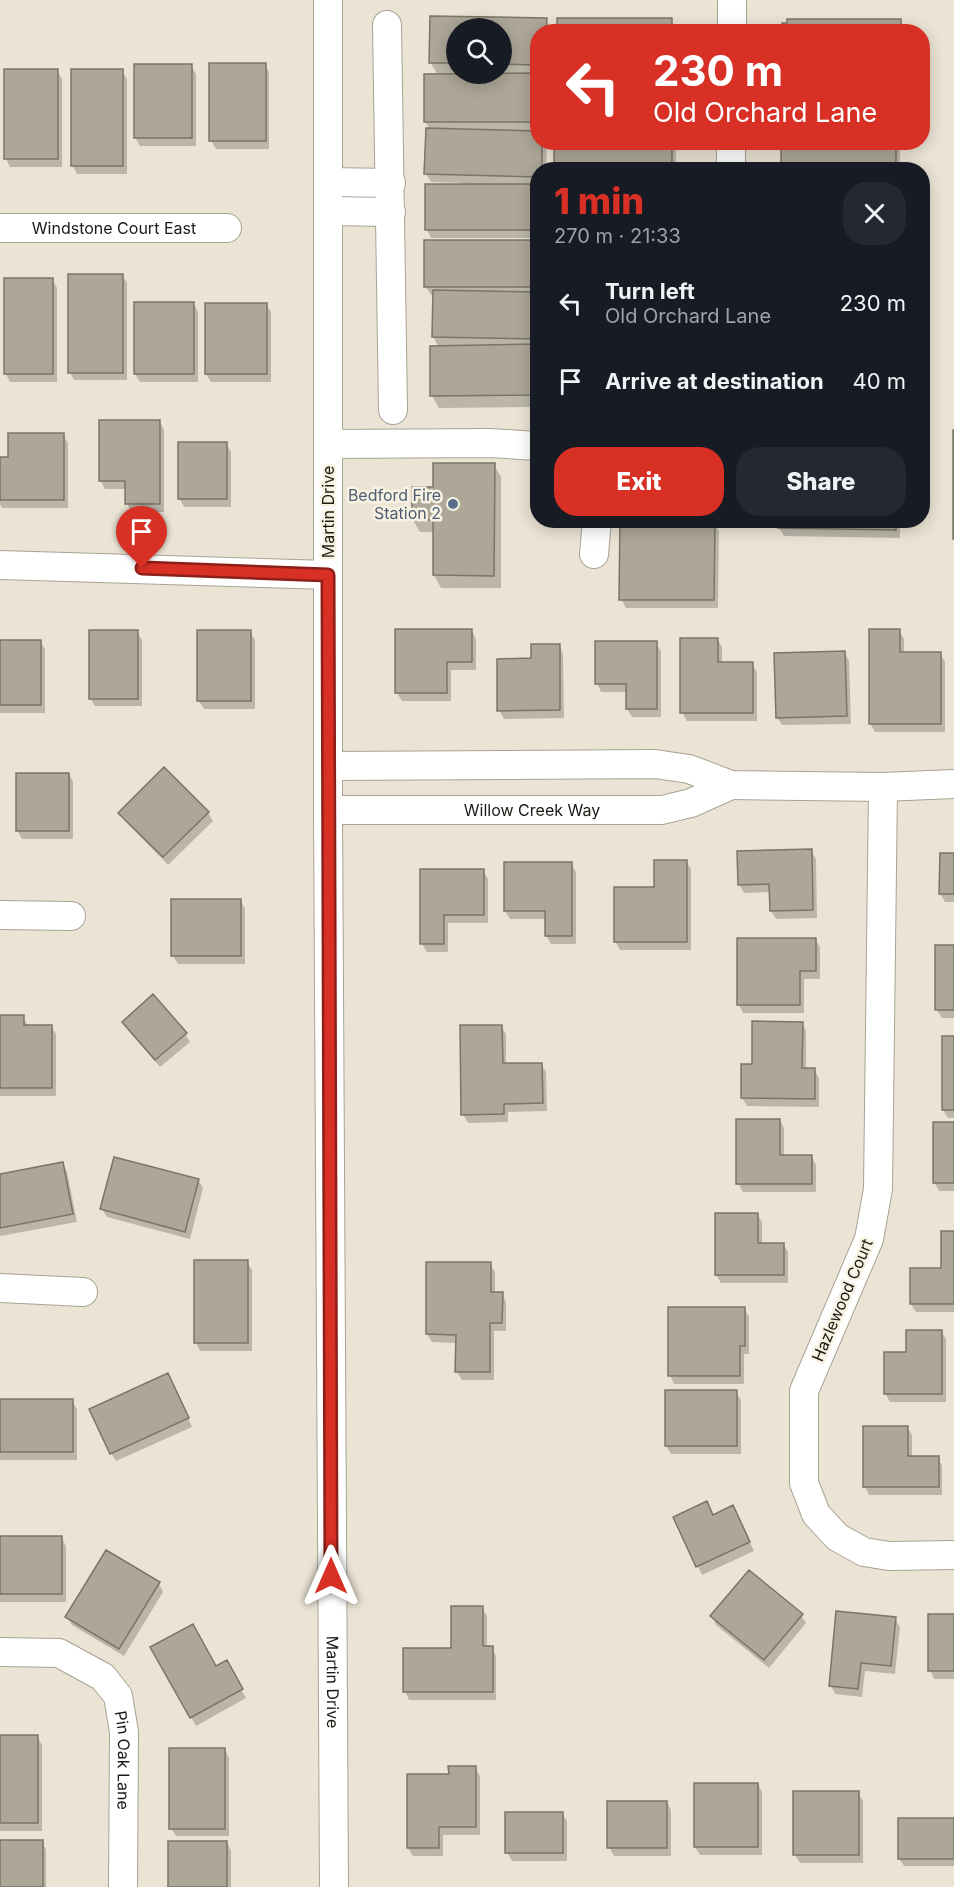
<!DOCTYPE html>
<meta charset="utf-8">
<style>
:root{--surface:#171b24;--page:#242831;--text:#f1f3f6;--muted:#9ea1a6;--accent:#d93025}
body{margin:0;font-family:Inter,sans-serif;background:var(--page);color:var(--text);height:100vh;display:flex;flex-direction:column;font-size:22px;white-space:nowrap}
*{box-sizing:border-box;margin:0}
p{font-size:20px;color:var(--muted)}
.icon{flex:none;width:33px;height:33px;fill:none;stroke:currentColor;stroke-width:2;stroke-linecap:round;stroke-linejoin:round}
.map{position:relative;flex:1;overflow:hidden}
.side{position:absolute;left:530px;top:162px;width:400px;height:366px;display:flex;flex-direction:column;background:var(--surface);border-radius:24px;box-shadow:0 3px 15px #0003}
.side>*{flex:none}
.top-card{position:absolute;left:530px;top:24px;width:400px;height:126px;border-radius:24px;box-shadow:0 3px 15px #0003;background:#d93025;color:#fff;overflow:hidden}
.controls{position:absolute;left:446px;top:18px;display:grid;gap:12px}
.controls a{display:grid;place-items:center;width:66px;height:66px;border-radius:50%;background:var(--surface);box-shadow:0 3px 15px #0003;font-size:30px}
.pin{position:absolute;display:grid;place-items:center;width:51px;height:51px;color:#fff;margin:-62px -26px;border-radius:50% 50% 50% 0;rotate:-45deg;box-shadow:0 0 6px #0007}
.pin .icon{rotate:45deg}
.me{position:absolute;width:66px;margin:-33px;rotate:0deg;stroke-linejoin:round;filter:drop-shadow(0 0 4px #0008)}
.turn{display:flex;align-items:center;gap:21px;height:126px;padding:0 24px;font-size:27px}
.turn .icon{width:78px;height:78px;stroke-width:2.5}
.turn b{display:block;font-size:42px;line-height:51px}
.round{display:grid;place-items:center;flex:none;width:63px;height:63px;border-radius:24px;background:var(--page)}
.head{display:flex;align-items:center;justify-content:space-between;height:102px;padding:0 24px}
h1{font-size:36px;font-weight:800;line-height:45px;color:var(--accent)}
.action{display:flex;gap:12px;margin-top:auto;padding:12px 24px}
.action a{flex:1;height:69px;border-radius:24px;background:var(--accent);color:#fff;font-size:24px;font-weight:800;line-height:69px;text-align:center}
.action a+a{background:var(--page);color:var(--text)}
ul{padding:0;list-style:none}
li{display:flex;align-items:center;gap:18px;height:78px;padding:0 24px}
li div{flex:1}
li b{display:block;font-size:22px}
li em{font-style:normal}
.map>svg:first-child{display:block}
</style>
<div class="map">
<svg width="954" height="1887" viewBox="0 0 954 1887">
<rect width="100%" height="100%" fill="#ebe4d5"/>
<path fill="#0003" fill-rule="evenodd" d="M 431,18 L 546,20 L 552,32 L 537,32 L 537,142 L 547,142 L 546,170 L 537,170 L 537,238 L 431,238 L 427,230 L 427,186 L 462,186 L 462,183 L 431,182 L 426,174 L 430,129 L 425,122 L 438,75 L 430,62 ZM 456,28 L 501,28 L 501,74 L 456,74 Z
M 671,20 L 676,32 L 558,32 Z
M 900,20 L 905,32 L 784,32 Z
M 265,64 L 269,72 L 269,149 L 216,149 L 211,141 Z
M 191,66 L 196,74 L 196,146 L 140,146 L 135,137 Z
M 57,71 L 62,79 L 62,167 L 10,167 L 6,159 Z
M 122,71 L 127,79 L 127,174 L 77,174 L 72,165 Z
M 556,142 L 676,142 L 676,170 L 556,170 Z
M 783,142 L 898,142 L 900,147 L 900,170 L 783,170 Z
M 537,241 L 537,407 L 439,408 L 432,396 L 439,347 L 433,337 L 434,295 L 431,295 L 426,287 Z
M 122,275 L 127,283 L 127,380 L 74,380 L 70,372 Z
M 6,279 L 52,279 L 57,288 L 57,382 L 10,382 L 6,374 Z
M 135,303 L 193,303 L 198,312 L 198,382 L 140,382 L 135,374 Z
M 206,304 L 266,304 L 271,312 L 271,382 L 211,382 L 206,374 Z
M 160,422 L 164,430 L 164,512 L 131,512 L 127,503 L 127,489 L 105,489 L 100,480 Z
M 63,435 L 68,443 L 68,508 L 2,508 L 0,504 L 0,459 L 10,459 Z
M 226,443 L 231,452 L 231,507 L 184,507 L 180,499 Z
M 494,465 L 501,477 L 501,588 L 441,588 L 434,575 L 435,532 L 420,532 L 413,520 L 435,489 Z
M 779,520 L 900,520 L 900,538 L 784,536 L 779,528 Z
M 714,523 L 719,531 L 718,608 L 626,608 L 621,599 Z
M 472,631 L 476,639 L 476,670 L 451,670 L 451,701 L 402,701 L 397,693 Z
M 899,631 L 904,639 L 904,653 L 940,653 L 945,662 L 945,732 L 875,732 L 870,723 Z
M 137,632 L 142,640 L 142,706 L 95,706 L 90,698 Z
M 250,632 L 255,640 L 255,709 L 204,709 L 199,701 Z
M 717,639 L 722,647 L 722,664 L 752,664 L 757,672 L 757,721 L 687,721 L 682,712 Z
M 0,641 L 40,641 L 45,649 L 45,713 L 0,713 Z
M 656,643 L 661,651 L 661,717 L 632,717 L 627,709 L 627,692 L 601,692 L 597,683 Z
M 559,645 L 563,654 L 564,718 L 504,719 L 499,710 L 533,660 Z
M 845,653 L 849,661 L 851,724 L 782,725 L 777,717 Z
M 69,774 L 73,782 L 73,839 L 22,839 L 17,830 Z
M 120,813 L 208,813 L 213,821 L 168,865 L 125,821 Z
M 811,851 L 816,859 L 817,918 L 776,919 L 771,911 L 771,892 L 744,893 L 739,884 Z
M 954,854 L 954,902 L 945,902 L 940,893 Z
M 686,861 L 691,869 L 691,950 L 620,950 L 615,941 L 655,889 Z
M 571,864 L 576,872 L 576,944 L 551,944 L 546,935 L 546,919 L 510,919 L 505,911 Z
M 422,871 L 483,871 L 488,879 L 488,923 L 448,923 L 448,952 L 427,952 L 422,944 Z
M 241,901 L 245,909 L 245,964 L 178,964 L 173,956 Z
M 815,939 L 820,947 L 820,979 L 804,979 L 804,1013 L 743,1013 L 739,1005 Z
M 954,947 L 954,1018 L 942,1018 L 937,1010 Z
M 0,1017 L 23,1017 L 28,1026 L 51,1026 L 56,1034 L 56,1096 L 0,1096 Z
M 123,1022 L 185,1034 L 190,1042 L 160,1067 L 128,1030 Z
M 802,1023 L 806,1031 L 806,1069 L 814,1069 L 819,1078 L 819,1107 L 747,1106 L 742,1098 L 753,1065 Z
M 501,1026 L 506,1034 L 506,1064 L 541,1064 L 546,1072 L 547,1111 L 508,1112 L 508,1122 L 468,1123 L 463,1114 Z
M 954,1038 L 954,1118 L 948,1118 L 943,1110 Z
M 780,1120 L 784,1128 L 784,1156 L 811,1156 L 816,1165 L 816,1192 L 743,1192 L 738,1183 Z
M 954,1123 L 954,1191 L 939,1191 L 934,1182 Z
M 63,1164 L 67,1172 L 77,1222 L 0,1236 L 0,1176 Z
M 198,1180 L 203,1188 L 190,1239 L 107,1217 L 102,1209 Z
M 757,1214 L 762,1222 L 762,1244 L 783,1244 L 788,1252 L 788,1283 L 721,1283 L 716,1275 Z
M 954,1232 L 954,1312 L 916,1312 L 911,1304 L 942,1270 Z
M 247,1262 L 252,1270 L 252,1351 L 200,1351 L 196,1343 Z
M 490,1264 L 495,1272 L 495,1294 L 502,1294 L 506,1302 L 506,1331 L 494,1331 L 494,1380 L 462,1380 L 457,1372 L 457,1343 L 432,1342 L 427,1334 Z
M 744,1308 L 749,1317 L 749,1354 L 744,1354 L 744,1384 L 674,1384 L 670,1375 Z
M 941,1331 L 946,1339 L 946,1402 L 890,1402 L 885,1393 L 908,1353 Z
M 172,1383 L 192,1427 L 116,1461 L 111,1453 Z
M 736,1392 L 741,1400 L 741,1454 L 671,1454 L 666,1446 Z
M 0,1401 L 72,1401 L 77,1409 L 77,1460 L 0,1460 Z
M 907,1427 L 912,1435 L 912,1458 L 938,1458 L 942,1466 L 942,1495 L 869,1495 L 865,1487 Z
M 737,1516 L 754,1551 L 702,1575 L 675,1518 Z
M 0,1537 L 61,1537 L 66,1546 L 66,1602 L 0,1602 Z
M 159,1584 L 163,1592 L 124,1656 L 72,1625 L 67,1617 Z
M 482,1608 L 487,1616 L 487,1648 L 492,1648 L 496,1656 L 496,1700 L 409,1700 L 405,1691 L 452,1650 Z
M 801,1615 L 806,1623 L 769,1668 L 716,1625 L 712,1616 Z
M 954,1616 L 954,1679 L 934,1679 L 930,1670 Z
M 895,1619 L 900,1627 L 895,1674 L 865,1671 L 862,1697 L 835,1694 L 831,1686 Z
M 152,1648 L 216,1668 L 226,1662 L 246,1698 L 196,1726 Z
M 0,1737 L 37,1737 L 42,1745 L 42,1831 L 0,1831 Z
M 225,1749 L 229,1758 L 229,1836 L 176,1836 L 171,1828 Z
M 475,1768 L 480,1776 L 480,1835 L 443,1835 L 443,1856 L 413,1856 L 408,1848 L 450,1776 Z
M 758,1784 L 762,1792 L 762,1855 L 700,1855 L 695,1847 Z
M 858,1793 L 863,1801 L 863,1863 L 800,1863 L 795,1855 Z
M 667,1802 L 671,1810 L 671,1856 L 614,1856 L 609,1847 Z
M 562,1813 L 567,1821 L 567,1861 L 512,1861 L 507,1852 Z
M 954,1819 L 954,1866 L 904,1866 L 899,1858 Z
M 0,1842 L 42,1842 L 46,1850 L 46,1887 L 0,1887 Z
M 227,1842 L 231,1851 L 231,1887 L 170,1887 Z"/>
<path fill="#ada798" stroke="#7b7567" stroke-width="1.5" d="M 430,16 L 547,18 L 546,32 L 537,32 L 537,65 L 501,64 L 501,28 L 456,28 L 456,63 L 429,63 Z
M 557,18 L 672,18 L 672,32 L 557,32 Z
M 787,19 L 901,19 L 901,32 L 782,32 L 782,23 L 787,23 Z
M 209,63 L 266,63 L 266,141 L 209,141 Z
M 134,64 L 192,64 L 192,138 L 134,138 Z
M 4,69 L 58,69 L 58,159 L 4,159 Z
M 71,69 L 123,69 L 123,166 L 71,166 Z
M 537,73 L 537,122 L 424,122 L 424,74 Z
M 426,128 L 537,131 L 537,142 L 542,142 L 542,170 L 537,170 L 537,177 L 424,174 Z
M 554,142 L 672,142 L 672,170 L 554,170 Z
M 781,142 L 896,142 L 896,170 L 781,170 Z
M 425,184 L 537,184 L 537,230 L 425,230 Z
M 424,240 L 537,240 L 537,287 L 424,287 Z
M 68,274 L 123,274 L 123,373 L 68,373 Z
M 4,278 L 53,278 L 53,374 L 4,374 Z
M 433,290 L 537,292 L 537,339 L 432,337 Z
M 134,302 L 194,302 L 194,374 L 134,374 Z
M 205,303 L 267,303 L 267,374 L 205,374 Z
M 537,344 L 537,395 L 430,396 L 430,346 Z
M 99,420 L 160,420 L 160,504 L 125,504 L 125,481 L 99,481 Z
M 953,430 L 954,430 L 954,539 L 953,539 Z
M 8,433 L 64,433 L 64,500 L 0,500 L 0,457 L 8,457 Z
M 178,442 L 227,442 L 227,499 L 178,499 Z
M 433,463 L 495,463 L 494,576 L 433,575 L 433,520 L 412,520 L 412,487 L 433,487 Z
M 620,520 L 715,521 L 714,600 L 619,600 Z
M 778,520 L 896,520 L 896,530 L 778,528 Z
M 395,629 L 472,629 L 472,662 L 447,662 L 447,693 L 395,693 Z
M 869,629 L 900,629 L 900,652 L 941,652 L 941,724 L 869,724 Z
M 89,630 L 138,630 L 138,699 L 89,699 Z
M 197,630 L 251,630 L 251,701 L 197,701 Z
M 680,638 L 718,638 L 718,662 L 753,662 L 753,713 L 680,713 Z
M 0,640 L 41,640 L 41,705 L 0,705 Z
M 595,641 L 657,641 L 657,709 L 626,709 L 626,684 L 595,684 Z
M 531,644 L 560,644 L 560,710 L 497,711 L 497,659 L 531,658 Z
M 845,651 L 847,716 L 776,718 L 774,653 Z
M 164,767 L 209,812 L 163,857 L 118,813 Z
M 16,773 L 69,773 L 69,831 L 16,831 Z
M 812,849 L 813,910 L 770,911 L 769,884 L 738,885 L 737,851 Z
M 940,853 L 954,853 L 954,894 L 939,894 Z
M 654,860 L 687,860 L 687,942 L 614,942 L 614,887 L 654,887 Z
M 504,862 L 572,862 L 572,936 L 545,936 L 545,911 L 504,911 Z
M 420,869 L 484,869 L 484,915 L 444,915 L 444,944 L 420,944 Z
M 171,899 L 241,899 L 241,956 L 171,956 Z
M 737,938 L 816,938 L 816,971 L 800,971 L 800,1005 L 737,1005 Z
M 935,945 L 954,945 L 954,1010 L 935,1010 Z
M 153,994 L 187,1033 L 155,1060 L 122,1022 Z
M 0,1015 L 24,1015 L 24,1025 L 52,1025 L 52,1088 L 0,1088 Z
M 752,1021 L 803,1022 L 802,1068 L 815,1068 L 815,1099 L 741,1098 L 741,1064 L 752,1064 Z
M 460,1025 L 502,1025 L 503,1063 L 542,1063 L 543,1103 L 504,1104 L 504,1114 L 461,1115 Z
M 942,1036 L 954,1036 L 954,1110 L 942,1110 Z
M 736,1119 L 780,1119 L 780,1155 L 812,1155 L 812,1184 L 736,1184 Z
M 933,1122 L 954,1122 L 954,1183 L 933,1183 Z
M 114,1157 L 199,1179 L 185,1232 L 100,1209 Z
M 63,1162 L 73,1214 L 0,1228 L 0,1174 Z
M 715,1213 L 758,1213 L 758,1243 L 784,1243 L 784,1275 L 715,1275 Z
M 941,1231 L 954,1231 L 954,1304 L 910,1304 L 910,1268 L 941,1268 Z
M 194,1260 L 248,1260 L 248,1343 L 194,1343 Z
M 426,1262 L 491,1262 L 491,1292 L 503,1292 L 502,1323 L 490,1323 L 490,1372 L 455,1372 L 456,1335 L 426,1334 Z
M 668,1307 L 745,1307 L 745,1346 L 740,1346 L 740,1376 L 668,1376 Z
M 906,1330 L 942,1330 L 942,1394 L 884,1394 L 884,1352 L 906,1352 Z
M 168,1373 L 189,1418 L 110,1454 L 89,1409 Z
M 665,1390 L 737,1390 L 737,1446 L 665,1446 Z
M 0,1399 L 73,1399 L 73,1452 L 0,1452 Z
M 863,1426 L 908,1426 L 908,1456 L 939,1456 L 939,1487 L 863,1487 Z
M 707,1501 L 713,1515 L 733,1505 L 750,1542 L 696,1567 L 673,1517 Z
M 0,1536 L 62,1536 L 62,1594 L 0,1594 Z
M 106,1550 L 160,1582 L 119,1649 L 65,1617 Z
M 749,1570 L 803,1614 L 764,1660 L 710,1616 Z
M 451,1606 L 483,1606 L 483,1646 L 493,1646 L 493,1692 L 403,1692 L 403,1648 L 451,1648 Z
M 836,1611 L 896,1617 L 891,1666 L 861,1663 L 858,1689 L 829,1686 Z
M 928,1614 L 954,1614 L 954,1671 L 928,1671 Z
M 193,1624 L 216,1666 L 227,1660 L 243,1689 L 190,1718 L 150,1647 Z
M 0,1735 L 38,1735 L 38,1823 L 0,1823 Z
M 169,1748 L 225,1748 L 225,1829 L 169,1829 Z
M 448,1766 L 476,1766 L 476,1827 L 439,1827 L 439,1848 L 407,1848 L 407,1774 L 449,1774 Z
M 694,1783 L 758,1783 L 758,1847 L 694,1847 Z
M 793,1791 L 859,1791 L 859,1855 L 793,1855 Z
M 607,1801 L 667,1801 L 667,1848 L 607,1848 Z
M 505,1812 L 563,1812 L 563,1853 L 505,1853 Z
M 898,1818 L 954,1818 L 954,1859 L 898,1859 Z
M 0,1840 L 43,1840 L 43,1887 L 0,1887 Z
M 168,1841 L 227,1841 L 227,1887 L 168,1887 Z"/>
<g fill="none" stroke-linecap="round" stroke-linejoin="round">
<defs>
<g id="minor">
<path id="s1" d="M 328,0 L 328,810 L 334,1887"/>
<path d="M 387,25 L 393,410"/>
<path d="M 732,32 L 732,0"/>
<path d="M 731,170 L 731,142"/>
<path d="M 328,182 L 391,183"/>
<path d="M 328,211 L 391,212"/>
<path id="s2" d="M 0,228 L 227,228"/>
<path d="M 328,444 L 490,443 L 537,446"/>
<path d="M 594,554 L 597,520"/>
<path d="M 0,565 L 328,575"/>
<path d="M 328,766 L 655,764 L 689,769 L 731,785 L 883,787 L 954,784"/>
<path d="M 883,787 L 878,1189 L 869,1239 L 804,1391 L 804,1483 L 816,1514 L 837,1537 L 864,1552 L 889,1556 L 954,1555"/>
<path id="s3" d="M 328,810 L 662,810 L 691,803 L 731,785"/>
<path d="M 0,915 L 71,916"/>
<path d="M 0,1288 L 83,1292"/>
<path id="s4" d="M 0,1652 L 59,1653 L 103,1677 L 118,1696 L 124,1732 L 123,1887"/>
</g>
</defs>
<use href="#minor" stroke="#a9a394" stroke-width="30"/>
<use href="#minor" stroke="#fff" stroke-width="28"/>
</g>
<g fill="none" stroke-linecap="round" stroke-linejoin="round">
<defs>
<path id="route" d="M 142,568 L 328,575 L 331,1576"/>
</defs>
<use href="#route" stroke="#8d1f18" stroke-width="15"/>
<use href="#route" stroke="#d93025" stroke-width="10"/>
</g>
<circle fill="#5c6f8a" stroke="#f8f2e2" stroke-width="2" cx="453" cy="504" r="6"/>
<g text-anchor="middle" stroke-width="5" stroke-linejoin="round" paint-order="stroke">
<g font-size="16" fill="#1c1914" stroke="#f8f2e2">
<text dy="6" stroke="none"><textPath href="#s2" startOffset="114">Windstone Court East</textPath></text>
<text transform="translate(328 512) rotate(-90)" y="6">Martin Drive</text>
<text dy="6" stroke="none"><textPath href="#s3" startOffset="204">Willow Creek Way</textPath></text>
<text transform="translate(842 1300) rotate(-67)" y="6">Hazlewood Court</text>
<text dy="6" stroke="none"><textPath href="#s1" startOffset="1682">Martin Drive</textPath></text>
<text dy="6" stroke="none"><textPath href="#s4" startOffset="198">Pin Oak Lane</textPath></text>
</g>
<g font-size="16" fill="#4e5e75" stroke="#f8f2e2" text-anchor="end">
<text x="441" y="501">Bedford Fire<tspan x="441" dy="18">Station 2</tspan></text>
</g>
</g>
</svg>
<div class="controls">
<a><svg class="icon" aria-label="search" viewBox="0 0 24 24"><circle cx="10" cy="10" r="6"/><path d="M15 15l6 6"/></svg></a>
</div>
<div class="pin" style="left:142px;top:568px;background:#d93025"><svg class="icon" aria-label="arrive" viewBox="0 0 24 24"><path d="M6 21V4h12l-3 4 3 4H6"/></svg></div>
<svg class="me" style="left:331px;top:1576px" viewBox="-20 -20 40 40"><path d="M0-17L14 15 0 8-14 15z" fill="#d93025" stroke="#fff" stroke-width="4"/></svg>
<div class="top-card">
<div class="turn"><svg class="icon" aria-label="left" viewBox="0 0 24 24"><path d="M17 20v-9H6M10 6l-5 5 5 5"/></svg><div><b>230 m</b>Old Orchard Lane</div></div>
</div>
<section class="side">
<div class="head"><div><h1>1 min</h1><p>270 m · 21:33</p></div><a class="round"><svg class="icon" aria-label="close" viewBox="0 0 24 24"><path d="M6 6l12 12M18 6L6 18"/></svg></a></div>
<ul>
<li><svg class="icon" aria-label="left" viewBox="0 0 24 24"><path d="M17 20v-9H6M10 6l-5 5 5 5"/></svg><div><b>Turn left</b><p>Old Orchard Lane</p></div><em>230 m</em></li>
<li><svg class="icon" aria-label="arrive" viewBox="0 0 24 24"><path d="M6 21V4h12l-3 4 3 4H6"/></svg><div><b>Arrive at destination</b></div><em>40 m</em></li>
</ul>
<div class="action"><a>Exit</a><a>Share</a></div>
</section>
</div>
